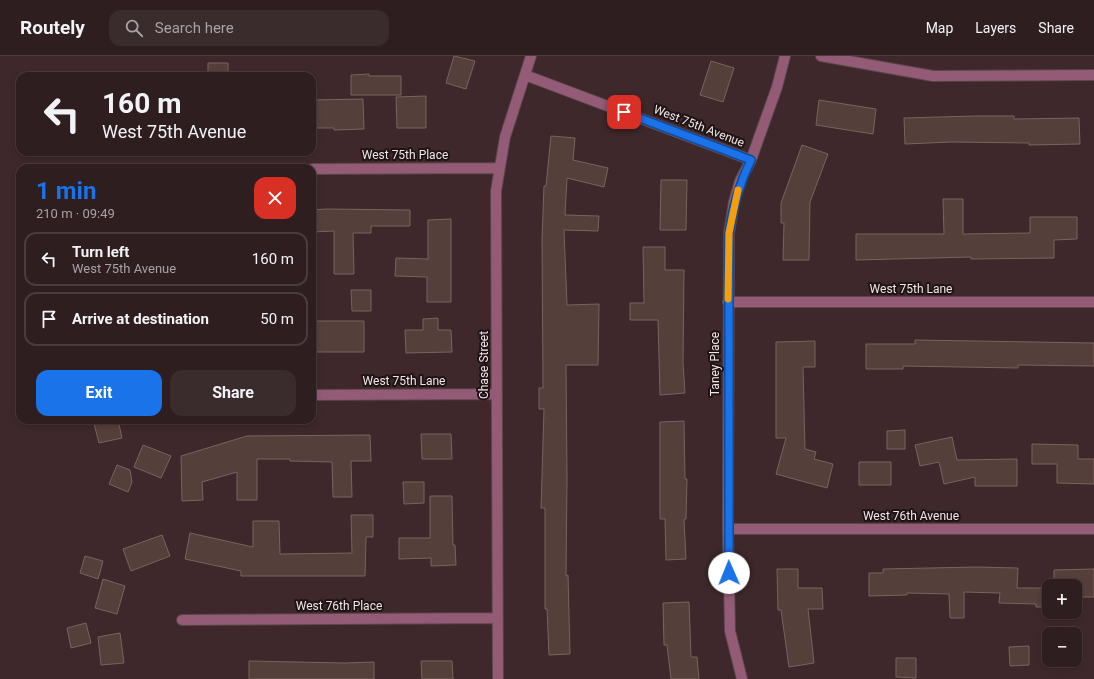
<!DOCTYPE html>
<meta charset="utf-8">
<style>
:root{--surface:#2e1e20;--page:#3a2b2d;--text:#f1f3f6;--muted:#a7a2a5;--line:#493c3e;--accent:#1a73e8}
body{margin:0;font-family:Roboto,sans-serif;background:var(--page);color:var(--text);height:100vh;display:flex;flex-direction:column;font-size:15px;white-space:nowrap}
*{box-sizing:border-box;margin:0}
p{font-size:13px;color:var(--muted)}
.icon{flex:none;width:22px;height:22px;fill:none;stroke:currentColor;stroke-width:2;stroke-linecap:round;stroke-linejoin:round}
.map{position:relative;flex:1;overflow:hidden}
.details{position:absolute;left:16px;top:108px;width:300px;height:260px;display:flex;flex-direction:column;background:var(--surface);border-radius:12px;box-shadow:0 2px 6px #0003,0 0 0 1px var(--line)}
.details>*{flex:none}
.banner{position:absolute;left:16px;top:16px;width:300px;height:84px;border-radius:12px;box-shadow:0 2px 6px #0003,0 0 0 1px var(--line);background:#2e1e20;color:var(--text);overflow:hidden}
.fabs{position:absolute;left:1042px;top:523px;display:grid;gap:8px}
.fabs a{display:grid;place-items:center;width:40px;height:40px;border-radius:8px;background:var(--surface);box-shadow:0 2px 6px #0003,0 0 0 1px var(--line);font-size:20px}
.pin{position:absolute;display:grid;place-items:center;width:34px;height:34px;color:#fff;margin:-17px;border-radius:8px;box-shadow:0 2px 6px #0006}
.me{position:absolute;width:44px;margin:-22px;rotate:359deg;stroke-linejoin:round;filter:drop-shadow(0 0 3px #0008)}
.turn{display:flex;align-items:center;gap:14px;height:84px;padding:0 20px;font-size:18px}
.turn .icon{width:52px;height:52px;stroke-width:2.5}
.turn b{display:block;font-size:28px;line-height:34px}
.round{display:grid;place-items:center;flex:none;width:42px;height:42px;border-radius:12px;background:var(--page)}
.summary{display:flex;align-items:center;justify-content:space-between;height:68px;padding:0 20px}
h1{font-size:24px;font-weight:700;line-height:30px;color:var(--accent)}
.action{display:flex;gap:8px;margin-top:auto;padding:8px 20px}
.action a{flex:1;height:46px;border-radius:12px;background:var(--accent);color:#fff;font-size:16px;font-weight:700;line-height:46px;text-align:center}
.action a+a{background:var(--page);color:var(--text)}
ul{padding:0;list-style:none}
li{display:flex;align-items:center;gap:12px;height:54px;margin:0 8px 6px;padding:0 12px;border:2px solid var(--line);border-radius:12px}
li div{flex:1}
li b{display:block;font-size:15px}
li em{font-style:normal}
header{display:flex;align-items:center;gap:24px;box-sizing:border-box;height:56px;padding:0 20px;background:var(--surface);border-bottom:1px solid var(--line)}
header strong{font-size:19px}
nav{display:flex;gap:22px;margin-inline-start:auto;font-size:14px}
.search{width:280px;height:36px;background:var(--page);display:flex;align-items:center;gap:10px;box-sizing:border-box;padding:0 14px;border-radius:12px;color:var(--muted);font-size:15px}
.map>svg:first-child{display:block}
</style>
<header>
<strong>Routely</strong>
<div class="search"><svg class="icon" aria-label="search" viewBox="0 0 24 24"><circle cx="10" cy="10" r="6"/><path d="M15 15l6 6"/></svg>Search here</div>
<nav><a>Map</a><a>Layers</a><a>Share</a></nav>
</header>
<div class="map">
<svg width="1094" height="623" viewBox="0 0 1094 623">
<rect width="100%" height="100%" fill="#3e282b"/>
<path fill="#553f3a" stroke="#7b625e" d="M 454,0 L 475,5 L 466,33 L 446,27 Z
M 711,5 L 734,12 L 723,46 L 700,39 Z
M 208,7 L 228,7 L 228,20 L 208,20 Z
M 369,18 L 369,20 L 401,20 L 401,39 L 351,39 L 351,19 Z
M 426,40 L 426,72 L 397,72 L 396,41 Z
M 363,43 L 364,73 L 334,74 L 334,72 L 312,72 L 312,44 Z
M 819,44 L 876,53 L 873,78 L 816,69 Z
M 975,60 L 1014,60 L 1014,63 L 1079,62 L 1080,88 L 1029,89 L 1029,87 L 951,86 L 905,88 L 904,62 Z
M 551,80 L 575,82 L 573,104 L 608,112 L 604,131 L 567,122 L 565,159 L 599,160 L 598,175 L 564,174 L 567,249 L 599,248 L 598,309 L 566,309 L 567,422 L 566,520 L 568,519 L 570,598 L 549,599 L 547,553 L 545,553 L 545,452 L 541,452 L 544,353 L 539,353 L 539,332 L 543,332 L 542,182 L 544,130 L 546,130 Z
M 802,89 L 828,98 L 810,146 L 809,204 L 783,204 L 784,167 L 781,167 L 781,147 Z
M 661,124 L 687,124 L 686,174 L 660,174 Z
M 943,143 L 963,143 L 963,178 L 1030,177 L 1030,161 L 1077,161 L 1077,183 L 1054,184 L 1054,202 L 971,203 L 971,201 L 856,204 L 856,178 L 944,178 Z
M 327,153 L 410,154 L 410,170 L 371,170 L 371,177 L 353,177 L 354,218 L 334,218 L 334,175 L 312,176 L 312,154 Z
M 451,163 L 451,246 L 427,246 L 427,221 L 395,220 L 396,202 L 428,203 L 428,164 Z
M 643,191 L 665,191 L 665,214 L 684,214 L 683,307 L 685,337 L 660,339 L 658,264 L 630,264 L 630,247 L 644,247 Z
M 351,234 L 371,234 L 371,255 L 352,255 Z
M 438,262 L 438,274 L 451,274 L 452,296 L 406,297 L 405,274 L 423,274 L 423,263 Z
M 312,265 L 364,265 L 364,296 L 312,296 Z
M 915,284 L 1094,287 L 1094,310 L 1018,309 L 1018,312 L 903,310 L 903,313 L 866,313 L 866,288 L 915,288 Z
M 815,285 L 815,311 L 803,311 L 805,393 L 816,396 L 814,403 L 833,408 L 827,432 L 776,418 L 786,382 L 776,382 L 776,286 Z
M 93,364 L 118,364 L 122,382 L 99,387 Z
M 684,365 L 685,423 L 687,423 L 686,463 L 684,463 L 686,503 L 666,504 L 665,463 L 660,463 L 660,366 Z
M 905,374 L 905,393 L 887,393 L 887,375 Z
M 421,378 L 451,378 L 452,403 L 422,403 Z
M 370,379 L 371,405 L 351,405 L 352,441 L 333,441 L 332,406 L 290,405 L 290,403 L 257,403 L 257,444 L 237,444 L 237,416 L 202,426 L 203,444 L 182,445 L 181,400 L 247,380 Z
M 952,381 L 957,404 L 1017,403 L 1017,430 L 975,430 L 975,421 L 944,428 L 939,406 L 920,410 L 915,389 Z
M 1032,388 L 1078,389 L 1078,403 L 1094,403 L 1094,428 L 1057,427 L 1057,408 L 1032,408 Z
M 143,389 L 171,400 L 161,422 L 134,411 Z
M 859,406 L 891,406 L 891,429 L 859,429 Z
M 117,409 L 130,414 L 132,426 L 128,436 L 109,428 Z
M 403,426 L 424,426 L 424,447 L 404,448 Z
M 430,440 L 452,440 L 453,489 L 455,489 L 456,509 L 431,510 L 431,502 L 399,503 L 399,482 L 430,482 Z
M 351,459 L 373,459 L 373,481 L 366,481 L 365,520 L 241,520 L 241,515 L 185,503 L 190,477 L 253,491 L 253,465 L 279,465 L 280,498 L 352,497 Z
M 162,479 L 170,500 L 131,515 L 123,493 Z
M 85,500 L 103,505 L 98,523 L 80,517 Z
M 976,511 L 1018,512 L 1017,532 L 1049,532 L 1049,551 L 1036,551 L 1036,548 L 999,547 L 1000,537 L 964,536 L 964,562 L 950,562 L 949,538 L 907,537 L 907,539 L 869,540 L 869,517 L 883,517 L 883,513 Z
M 777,513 L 798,513 L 798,532 L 822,532 L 823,553 L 808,553 L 814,607 L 789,611 L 781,554 L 778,554 Z
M 1094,513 L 1094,541 L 1075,541 L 1075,530 L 1054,530 L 1054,514 Z
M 103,523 L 125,530 L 117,558 L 95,552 Z
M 689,546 L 691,601 L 697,601 L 699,623 L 671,623 L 667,589 L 664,589 L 663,547 Z
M 86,567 L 91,587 L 71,592 L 67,572 Z
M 120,577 L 124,607 L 101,609 L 98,581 Z
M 1029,590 L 1029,609 L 1010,610 L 1009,591 Z
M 896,602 L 916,602 L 916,622 L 896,621 Z
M 249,605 L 344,607 L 374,606 L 374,623 L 249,623 Z
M 421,605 L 452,605 L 453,623 L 422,623 Z"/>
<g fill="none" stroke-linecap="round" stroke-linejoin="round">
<defs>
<path id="minor" d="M 821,0 L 933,20 L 1094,19
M 525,19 L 751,104
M 312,113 L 499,112
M 728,246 L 1094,246
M 312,339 L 497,338
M 728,473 L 1094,473
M 182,564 L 497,562
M 498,623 L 496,135 L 505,81 L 531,0
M 742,623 L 730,575 L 728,473 L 729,177 L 734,146 L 740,125 L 751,104 L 777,31 L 785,0"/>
</defs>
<use href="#minor" stroke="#5b4649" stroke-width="12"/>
<use href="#minor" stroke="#935b76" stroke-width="10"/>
</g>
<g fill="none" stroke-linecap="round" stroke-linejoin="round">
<defs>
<path id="route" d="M 624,56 L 751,104 C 739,128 733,150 729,177 L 729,517"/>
</defs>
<use href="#route" stroke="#114b97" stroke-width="10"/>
<use href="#route" stroke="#1a73e8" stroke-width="7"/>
<path stroke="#f59e0b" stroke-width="7" d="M 728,243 L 729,177 L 738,134"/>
</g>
<g text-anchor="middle" stroke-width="4" stroke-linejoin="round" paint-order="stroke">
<g font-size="12" fill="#f3e4e6" stroke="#1e1415">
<text transform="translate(699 70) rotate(21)" y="4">West 75th Avenue</text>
<text x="405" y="103">West 75th Place</text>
<text x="911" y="237">West 75th Lane</text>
<text transform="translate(715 308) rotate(-90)" y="4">Taney Place</text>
<text transform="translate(484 309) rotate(-90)" y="4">Chase Street</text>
<text x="404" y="329">West 75th Lane</text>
<text x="911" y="464">West 76th Avenue</text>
<text x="339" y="554">West 76th Place</text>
</g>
</g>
</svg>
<div class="fabs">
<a>+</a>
<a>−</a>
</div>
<div class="pin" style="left:624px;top:56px;background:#d93025"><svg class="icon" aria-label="arrive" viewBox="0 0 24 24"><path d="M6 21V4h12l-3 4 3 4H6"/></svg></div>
<svg class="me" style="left:729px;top:517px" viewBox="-20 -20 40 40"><circle r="19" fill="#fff"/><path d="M0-13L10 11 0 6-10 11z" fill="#1a73e8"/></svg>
<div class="banner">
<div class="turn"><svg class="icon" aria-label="left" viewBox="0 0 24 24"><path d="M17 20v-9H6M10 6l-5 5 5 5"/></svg><div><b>160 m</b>West 75th Avenue</div></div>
</div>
<section class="details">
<div class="summary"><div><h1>1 min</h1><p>210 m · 09:49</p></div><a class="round" style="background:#d93025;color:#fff"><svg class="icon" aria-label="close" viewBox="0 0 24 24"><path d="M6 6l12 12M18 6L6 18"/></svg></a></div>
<ul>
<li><svg class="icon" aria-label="left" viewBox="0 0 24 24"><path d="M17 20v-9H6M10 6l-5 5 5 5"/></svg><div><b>Turn left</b><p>West 75th Avenue</p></div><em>160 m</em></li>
<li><svg class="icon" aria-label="arrive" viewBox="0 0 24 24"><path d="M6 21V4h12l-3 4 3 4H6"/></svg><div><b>Arrive at destination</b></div><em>50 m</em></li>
</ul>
<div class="action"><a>Exit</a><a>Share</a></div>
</section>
</div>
